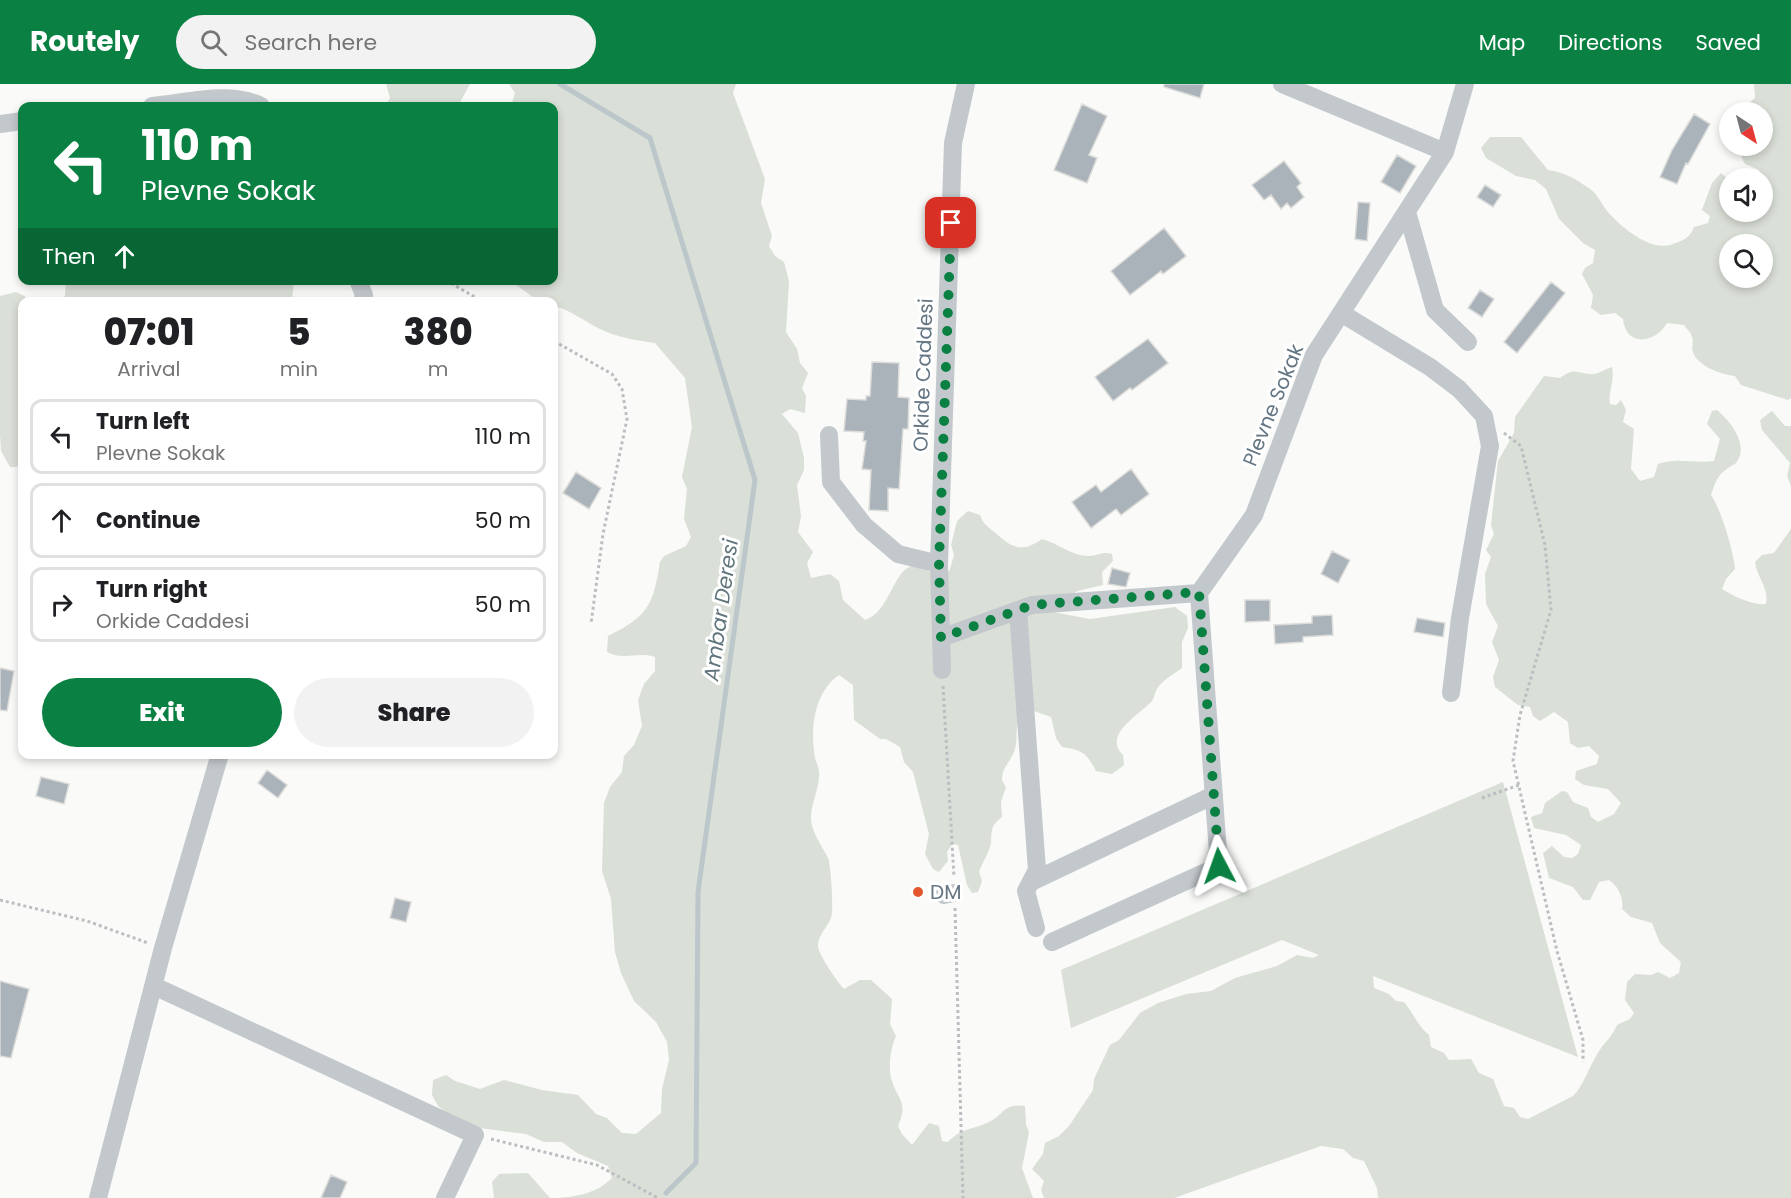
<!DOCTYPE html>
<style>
:root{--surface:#fff;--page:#f2f2f2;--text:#202124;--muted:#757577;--line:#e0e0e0;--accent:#0b8043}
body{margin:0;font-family:Poppins,sans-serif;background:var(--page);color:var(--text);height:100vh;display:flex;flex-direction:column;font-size:22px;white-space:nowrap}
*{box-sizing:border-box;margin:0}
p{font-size:20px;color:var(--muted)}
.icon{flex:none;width:33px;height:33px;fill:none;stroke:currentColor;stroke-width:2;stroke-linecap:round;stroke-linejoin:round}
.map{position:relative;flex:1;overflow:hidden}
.details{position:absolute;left:18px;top:213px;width:540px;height:462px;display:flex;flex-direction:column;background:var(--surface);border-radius:12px;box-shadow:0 3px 9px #0003}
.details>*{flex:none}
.banner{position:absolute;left:18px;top:18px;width:540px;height:183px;border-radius:12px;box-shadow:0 3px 9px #0003;background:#0b8043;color:#fff;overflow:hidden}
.needle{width:39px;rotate:144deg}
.tools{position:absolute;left:1719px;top:18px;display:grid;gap:12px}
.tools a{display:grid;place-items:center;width:54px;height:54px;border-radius:50%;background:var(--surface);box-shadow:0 3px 9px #0003;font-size:30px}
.pin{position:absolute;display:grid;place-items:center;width:51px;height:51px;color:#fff;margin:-26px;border-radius:12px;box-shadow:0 3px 9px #0006}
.me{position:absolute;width:66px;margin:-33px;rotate:356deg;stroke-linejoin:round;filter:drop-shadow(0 0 4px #0008)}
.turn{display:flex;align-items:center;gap:21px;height:126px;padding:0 24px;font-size:27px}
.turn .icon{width:78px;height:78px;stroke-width:2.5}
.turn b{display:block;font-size:42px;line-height:51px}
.then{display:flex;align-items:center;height:57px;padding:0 24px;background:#0003;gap:12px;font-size:22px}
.eta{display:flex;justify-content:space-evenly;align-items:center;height:102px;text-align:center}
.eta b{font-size:36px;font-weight:800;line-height:42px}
.button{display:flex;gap:12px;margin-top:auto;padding:12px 24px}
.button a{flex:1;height:69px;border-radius:36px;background:var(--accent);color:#fff;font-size:24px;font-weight:800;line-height:69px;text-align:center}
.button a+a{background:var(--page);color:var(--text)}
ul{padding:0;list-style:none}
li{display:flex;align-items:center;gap:18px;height:75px;margin:0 12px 9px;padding:0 12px;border:3px solid var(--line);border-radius:12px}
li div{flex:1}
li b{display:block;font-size:22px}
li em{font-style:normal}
header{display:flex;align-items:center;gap:36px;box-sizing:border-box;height:84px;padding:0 30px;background:var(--accent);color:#fff}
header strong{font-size:28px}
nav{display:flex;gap:33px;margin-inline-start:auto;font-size:21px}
.search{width:420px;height:54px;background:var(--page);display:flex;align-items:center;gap:15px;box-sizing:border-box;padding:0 21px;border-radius:33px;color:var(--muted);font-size:22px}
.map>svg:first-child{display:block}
</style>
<header>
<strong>Routely</strong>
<div class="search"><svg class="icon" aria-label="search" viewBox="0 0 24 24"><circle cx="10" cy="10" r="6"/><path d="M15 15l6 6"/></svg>Search here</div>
<nav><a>Map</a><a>Directions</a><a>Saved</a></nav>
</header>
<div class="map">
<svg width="1791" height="1114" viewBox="0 0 1791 1114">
<rect width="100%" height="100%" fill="#fafaf8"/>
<path fill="#dadfd7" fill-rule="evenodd" d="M 386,0 L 470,0 L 458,22 L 385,22 L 390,14 Z
M 509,0 L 736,0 L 733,9 L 765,95 L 761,119 L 772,152 L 769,162 L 775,172 L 784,178 L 789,197 L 786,248 L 797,265 L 800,279 L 808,289 L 802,304 L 806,312 L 805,329 L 790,325 L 782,330 L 798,349 L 804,374 L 804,386 L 797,401 L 801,432 L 798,448 L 813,468 L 807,479 L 811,494 L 830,490 L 839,497 L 843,516 L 865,536 C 899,525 893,449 942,498 L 950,485 L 954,471 L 951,461 L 957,437 L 968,427 L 980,431 C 984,443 991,444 999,452 C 1014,466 1025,467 1042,455 C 1057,459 1072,472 1089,472 C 1099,472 1100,467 1112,470 L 1113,477 L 1102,488 L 1103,501 L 1077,507 L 1053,528 L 1090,535 L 1175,523 L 1187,532 L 1188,544 L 1182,558 L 1182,584 C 1174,590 1161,597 1157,605 C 1154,610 1155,614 1151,618 C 1139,631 1102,651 1123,671 L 1124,681 L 1112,690 L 1096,687 C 1087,669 1082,666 1062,663 L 1056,654 L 1051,633 L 1034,627 L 1022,629 C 1013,644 1019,650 1015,665 C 1012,676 1002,683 1002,695 C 1002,697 1005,701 1006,703 L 1001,718 L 1002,733 C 990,742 992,746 991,759 C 990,767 982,779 979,788 L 982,797 L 978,808 L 972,809 L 967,801 L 958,761 L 952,760 L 947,768 L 948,777 L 939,788 L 933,785 L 925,770 L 929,750 L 913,688 L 904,678 L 900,663 L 886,655 L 880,655 L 854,636 L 853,601 L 839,591 C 814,608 810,645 815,674 C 817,680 820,686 819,692 C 819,704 811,721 811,732 C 810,746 822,762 828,774 C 831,782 833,820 832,829 C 831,841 818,849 818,862 C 818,870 838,899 844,905 L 860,896 L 871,896 L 892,915 L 890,940 L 896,952 C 891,963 888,981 891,994 C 897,1016 909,1017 898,1042 L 902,1050 L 912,1061 L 929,1039 L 939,1042 L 942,1057 L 948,1058 C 962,1044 970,1046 987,1039 C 1004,1032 1002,1019 1025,1022 L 1026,1041 L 1029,1048 L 1022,1084 L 1033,1114 L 559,1114 C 579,1112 597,1109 612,1094 L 608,1082 L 577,1069 L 562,1058 L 544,1058 L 526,1050 L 480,1044 L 450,1031 L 438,1022 L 432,1011 L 433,996 L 446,991 L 455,997 L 480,1005 L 504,996 L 542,1006 L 578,1011 L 596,1030 L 607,1034 L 622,1049 L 636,1050 L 661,1029 L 662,1005 L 669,976 L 667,958 L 656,938 L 634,917 L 621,889 L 615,868 L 611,815 L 602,787 L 604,719 L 610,703 L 622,688 L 624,672 L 634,661 L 642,642 L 638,616 L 644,600 L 655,587 L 655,573 C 638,567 624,577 607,568 L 608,552 C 648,532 653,522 660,478 L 664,472 L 686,462 L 691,453 L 684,435 L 687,405 L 682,393 L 692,343 L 685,294 L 655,259 C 636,256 618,254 600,245 C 584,237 572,227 554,222 L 554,218 L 538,217 L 511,197 L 554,196 L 554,22 L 511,22 L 515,9 Z
M 1754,0 L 1791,0 L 1791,314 L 1788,316 L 1741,301 L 1735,292 C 1722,291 1697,282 1693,268 C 1691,263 1694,258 1692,253 C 1691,248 1687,246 1684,241 L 1667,239 C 1656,259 1626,264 1623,235 L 1615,229 L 1601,231 L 1591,224 L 1593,211 L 1582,190 L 1585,184 L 1593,179 L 1595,166 L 1583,159 L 1559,135 L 1546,105 L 1535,96 L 1516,92 L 1486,74 L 1481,64 L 1490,53 L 1521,53 L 1548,86 C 1564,88 1576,95 1590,105 C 1597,110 1602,120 1607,127 C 1621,143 1651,169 1673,160 C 1684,156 1690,154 1694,143 L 1708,139 L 1710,132 L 1702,126 L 1712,99 L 1721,89 L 1728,95 L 1730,128 L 1762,128 L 1764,103 L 1759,86 L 1745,80 L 1741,72 L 1746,62 L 1762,62 L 1762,28 L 1730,28 L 1729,55 L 1724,44 L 1724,32 L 1742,19 L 1749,19 L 1755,14 ZM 1762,160 L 1762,194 L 1730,194 L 1730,160 Z
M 66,196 L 294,196 L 294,197 L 292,217 L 59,217 L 65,212 Z
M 16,208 L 25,212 L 26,217 L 22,218 L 22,379 L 16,383 L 10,383 L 1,367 L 0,350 L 0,212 Z
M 1612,283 C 1615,297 1608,307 1610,320 L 1616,321 L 1621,316 L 1626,326 L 1623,338 L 1634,345 L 1631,385 L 1640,397 L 1654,393 L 1658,380 C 1678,373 1694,380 1714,377 L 1720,355 L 1707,340 L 1712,327 L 1717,326 C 1730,337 1750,361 1736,379 C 1735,380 1729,383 1728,384 C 1717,391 1715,399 1711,411 C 1721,425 1734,469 1735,485 L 1726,495 L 1722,505 C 1733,512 1753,522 1766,520 C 1769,503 1757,494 1755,478 L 1762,471 L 1774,469 L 1791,445 L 1791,1114 L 1378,1114 L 1377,1104 L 1364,1077 L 1353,1074 L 1343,1065 L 1321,1062 L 1174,1114 L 1044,1114 L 1041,1106 L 1044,1097 L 1032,1085 L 1043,1070 L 1045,1059 L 1059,1052 L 1069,1042 L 1093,1006 L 1094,995 L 1110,961 L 1119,956 L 1140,929 L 1158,919 L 1186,910 L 1211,907 L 1235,894 L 1277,882 L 1297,871 L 1313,874 L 1319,871 L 1282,856 L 1071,944 L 1061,886 L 1503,698 L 1578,973 L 1373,892 L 1374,904 L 1389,910 L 1396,917 L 1404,918 C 1414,930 1417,941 1429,951 L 1431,963 L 1444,969 L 1449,976 L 1471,975 L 1479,989 L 1493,995 L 1504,1022 L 1514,1024 L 1520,1033 L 1528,1035 L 1573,1012 C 1583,1002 1588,986 1595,974 C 1601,961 1612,954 1617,941 L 1630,935 L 1634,929 L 1625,916 L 1627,898 L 1635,890 L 1651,891 L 1658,888 L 1670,894 L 1679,889 L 1681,878 L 1660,859 L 1652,839 L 1631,833 L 1622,825 C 1624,814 1618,802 1609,796 L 1599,798 L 1590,816 L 1583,816 L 1573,803 L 1549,794 L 1543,769 L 1552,762 L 1564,773 L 1572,774 L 1578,770 L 1581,761 L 1566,751 L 1534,744 L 1531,733 L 1542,729 L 1545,719 L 1562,707 L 1567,708 L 1573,718 L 1588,724 L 1591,733 L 1598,738 L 1614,730 L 1621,719 L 1608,705 L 1584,701 L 1575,695 L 1576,687 L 1597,680 L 1599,672 L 1589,662 L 1578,664 L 1570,659 L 1568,638 L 1554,628 L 1540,637 L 1533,632 L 1530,623 L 1518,621 L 1495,603 L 1493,593 L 1499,576 L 1492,558 L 1498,542 L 1486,520 L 1485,490 L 1491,473 L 1486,466 L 1494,450 L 1491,441 L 1498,377 L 1514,349 L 1515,333 L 1544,292 L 1560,294 C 1576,282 1576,290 1593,290 C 1599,290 1605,285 1612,283 Z
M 1772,327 L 1785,342 L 1791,342 L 1791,402 L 1787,392 L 1790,379 L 1762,346 L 1760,336 Z
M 528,1089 L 550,1114 L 494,1114 L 492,1098 L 499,1090 Z"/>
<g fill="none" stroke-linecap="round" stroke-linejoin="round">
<path stroke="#bbc7cb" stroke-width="5" d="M 560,0 L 650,54 L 755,396 L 698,808 L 696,1079 L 666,1109"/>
</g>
<path fill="#aab3b9" stroke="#dcdcda" stroke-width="1.5" d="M 1164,0 L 1204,0 L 1200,14 L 1164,3 Z
M 1082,20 L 1107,32 L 1089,71 L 1097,74 L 1087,99 L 1054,86 Z
M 1694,30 L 1710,40 L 1688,80 L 1686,79 L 1677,100 L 1660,93 L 1672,66 Z
M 1397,71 L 1416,82 L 1400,109 L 1381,98 Z
M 1284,77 L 1301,99 L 1297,103 L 1304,113 L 1291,124 L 1287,119 L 1281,125 L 1271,111 L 1264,116 L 1252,101 Z
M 1485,101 L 1501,111 L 1493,123 L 1477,113 Z
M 1358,118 L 1370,119 L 1367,157 L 1355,155 Z
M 1164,144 L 1186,172 L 1163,190 L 1161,187 L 1130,211 L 1111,187 Z
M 1551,198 L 1565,209 L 1517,269 L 1504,258 Z
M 1480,206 L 1494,215 L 1482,233 L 1468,224 Z
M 1148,255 L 1168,279 L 1132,306 L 1130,304 L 1113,317 L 1095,293 Z
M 872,278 L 899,279 L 898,313 L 909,314 L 908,345 L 903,345 L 899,405 L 888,404 L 888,427 L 869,426 L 871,386 L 862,385 L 866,357 L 863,357 L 864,348 L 844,347 L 847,315 L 866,316 L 866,312 L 870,312 Z
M 1131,385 L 1149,410 L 1121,431 L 1116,425 L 1091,444 L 1072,418 L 1096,401 L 1101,408 Z
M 576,388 L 601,404 L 589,425 L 563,409 Z
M 1332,467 L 1350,476 L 1338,499 L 1321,490 Z
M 1112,484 L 1130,489 L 1126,503 L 1108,500 Z
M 1245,516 L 1270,516 L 1270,537 L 1245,538 Z
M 1332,531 L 1333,551 L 1303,553 L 1303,558 L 1275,560 L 1274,541 L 1312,539 L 1312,532 Z
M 1417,534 L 1445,539 L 1443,553 L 1414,548 Z
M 0,584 L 14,587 L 7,627 L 0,626 Z
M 267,686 L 287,701 L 278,714 L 258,699 Z
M 41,693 L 69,700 L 64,720 L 36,712 Z
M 395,814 L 411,818 L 406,838 L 390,834 Z
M 0,897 L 29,905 L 11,974 L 0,972 Z
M 331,1091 L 347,1098 L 340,1114 L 321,1114 Z"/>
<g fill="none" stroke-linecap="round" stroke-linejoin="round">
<path stroke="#bbbfc2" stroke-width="3" stroke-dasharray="3 3" stroke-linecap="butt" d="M 446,196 L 483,218
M 554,257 L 612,290 L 622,305 L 627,335 L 603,450 L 591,540
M 1504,349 L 1521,362 L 1545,461 L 1551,526 L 1520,631 L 1513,677 L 1557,867 L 1583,956 L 1583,978
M 943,602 L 954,793
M 1482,714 L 1519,701
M 0,816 L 87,837 L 148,859
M 955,824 L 963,1114
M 491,1055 L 597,1081 L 658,1114"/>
<path stroke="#c3c8cc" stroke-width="18" d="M 1282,0 L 1445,68
M 152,22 C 186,19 229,6 261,22
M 0,40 L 22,37
M 1407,128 L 1435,226 L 1468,258
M 358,196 L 364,211 L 362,218
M 1341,229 L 1430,283 L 1459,305 L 1484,332 L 1490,362 L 1460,534 L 1451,609
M 829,351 L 831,398 L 864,441 L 898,470 L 939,480
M 1018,526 L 1037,786 L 1026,807 L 1036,844
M 941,554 L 1032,521 L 1199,509 L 1254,431 L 1314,271 L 1445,68 L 1465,0
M 942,586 L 939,480 L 953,59 L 966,0
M 1031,798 L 1214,711
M 944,811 L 954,809
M 1052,858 L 1219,782 L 1199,509
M 154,902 L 475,1051 L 445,1114
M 98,1114 L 163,864 L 220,670"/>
</g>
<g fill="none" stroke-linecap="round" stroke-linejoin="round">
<path stroke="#0b8043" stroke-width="10" stroke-dasharray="0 18" d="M 951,139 L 939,480 L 941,554 L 1032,521 L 1199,508 L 1219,782"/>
</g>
<circle fill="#e4572e" stroke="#fff" stroke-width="2" cx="918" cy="808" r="6"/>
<g text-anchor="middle" stroke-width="6" stroke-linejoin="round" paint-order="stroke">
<g font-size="20" fill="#657683" stroke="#fff">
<text transform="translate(923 291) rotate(-88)" y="7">Orkide Caddesi</text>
<text transform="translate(1273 321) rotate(-68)" y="7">Plevne Sokak</text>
</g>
<g font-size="20" fill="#657683" stroke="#fff" text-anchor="start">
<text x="930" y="815">DM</text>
</g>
<g font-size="21" font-style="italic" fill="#60757c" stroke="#fff">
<text transform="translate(721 526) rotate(-82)" y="7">Ambar Deresi</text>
</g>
</g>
</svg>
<div class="tools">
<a><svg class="needle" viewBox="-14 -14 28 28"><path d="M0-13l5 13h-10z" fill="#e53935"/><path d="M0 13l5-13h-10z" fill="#757577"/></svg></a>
<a><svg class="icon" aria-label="sound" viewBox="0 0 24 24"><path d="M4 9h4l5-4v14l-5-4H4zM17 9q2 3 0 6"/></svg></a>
<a><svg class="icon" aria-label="search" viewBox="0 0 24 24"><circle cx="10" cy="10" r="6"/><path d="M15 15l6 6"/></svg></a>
</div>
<div class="pin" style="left:951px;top:139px;background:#d93025"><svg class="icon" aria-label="arrive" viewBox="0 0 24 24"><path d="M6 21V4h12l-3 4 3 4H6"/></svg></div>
<svg class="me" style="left:1219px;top:782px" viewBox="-20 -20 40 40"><path d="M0-17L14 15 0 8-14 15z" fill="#0b8043" stroke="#fff" stroke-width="4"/></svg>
<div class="banner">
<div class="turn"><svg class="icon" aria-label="left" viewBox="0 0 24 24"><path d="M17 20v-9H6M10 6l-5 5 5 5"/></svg><div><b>110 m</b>Plevne Sokak</div></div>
<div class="then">Then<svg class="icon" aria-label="ahead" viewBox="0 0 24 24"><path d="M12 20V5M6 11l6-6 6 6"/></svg></div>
</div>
<section class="details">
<div class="eta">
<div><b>07:01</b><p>Arrival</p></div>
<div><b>5</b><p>min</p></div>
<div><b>380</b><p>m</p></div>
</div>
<ul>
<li><svg class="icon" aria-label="left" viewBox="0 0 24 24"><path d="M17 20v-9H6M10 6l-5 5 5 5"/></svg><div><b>Turn left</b><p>Plevne Sokak</p></div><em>110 m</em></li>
<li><svg class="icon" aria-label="ahead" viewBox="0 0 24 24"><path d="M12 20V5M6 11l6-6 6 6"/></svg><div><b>Continue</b></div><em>50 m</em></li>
<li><svg class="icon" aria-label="right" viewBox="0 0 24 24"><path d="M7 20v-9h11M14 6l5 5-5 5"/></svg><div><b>Turn right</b><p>Orkide Caddesi</p></div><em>50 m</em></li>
</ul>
<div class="button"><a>Exit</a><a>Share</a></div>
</section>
</div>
